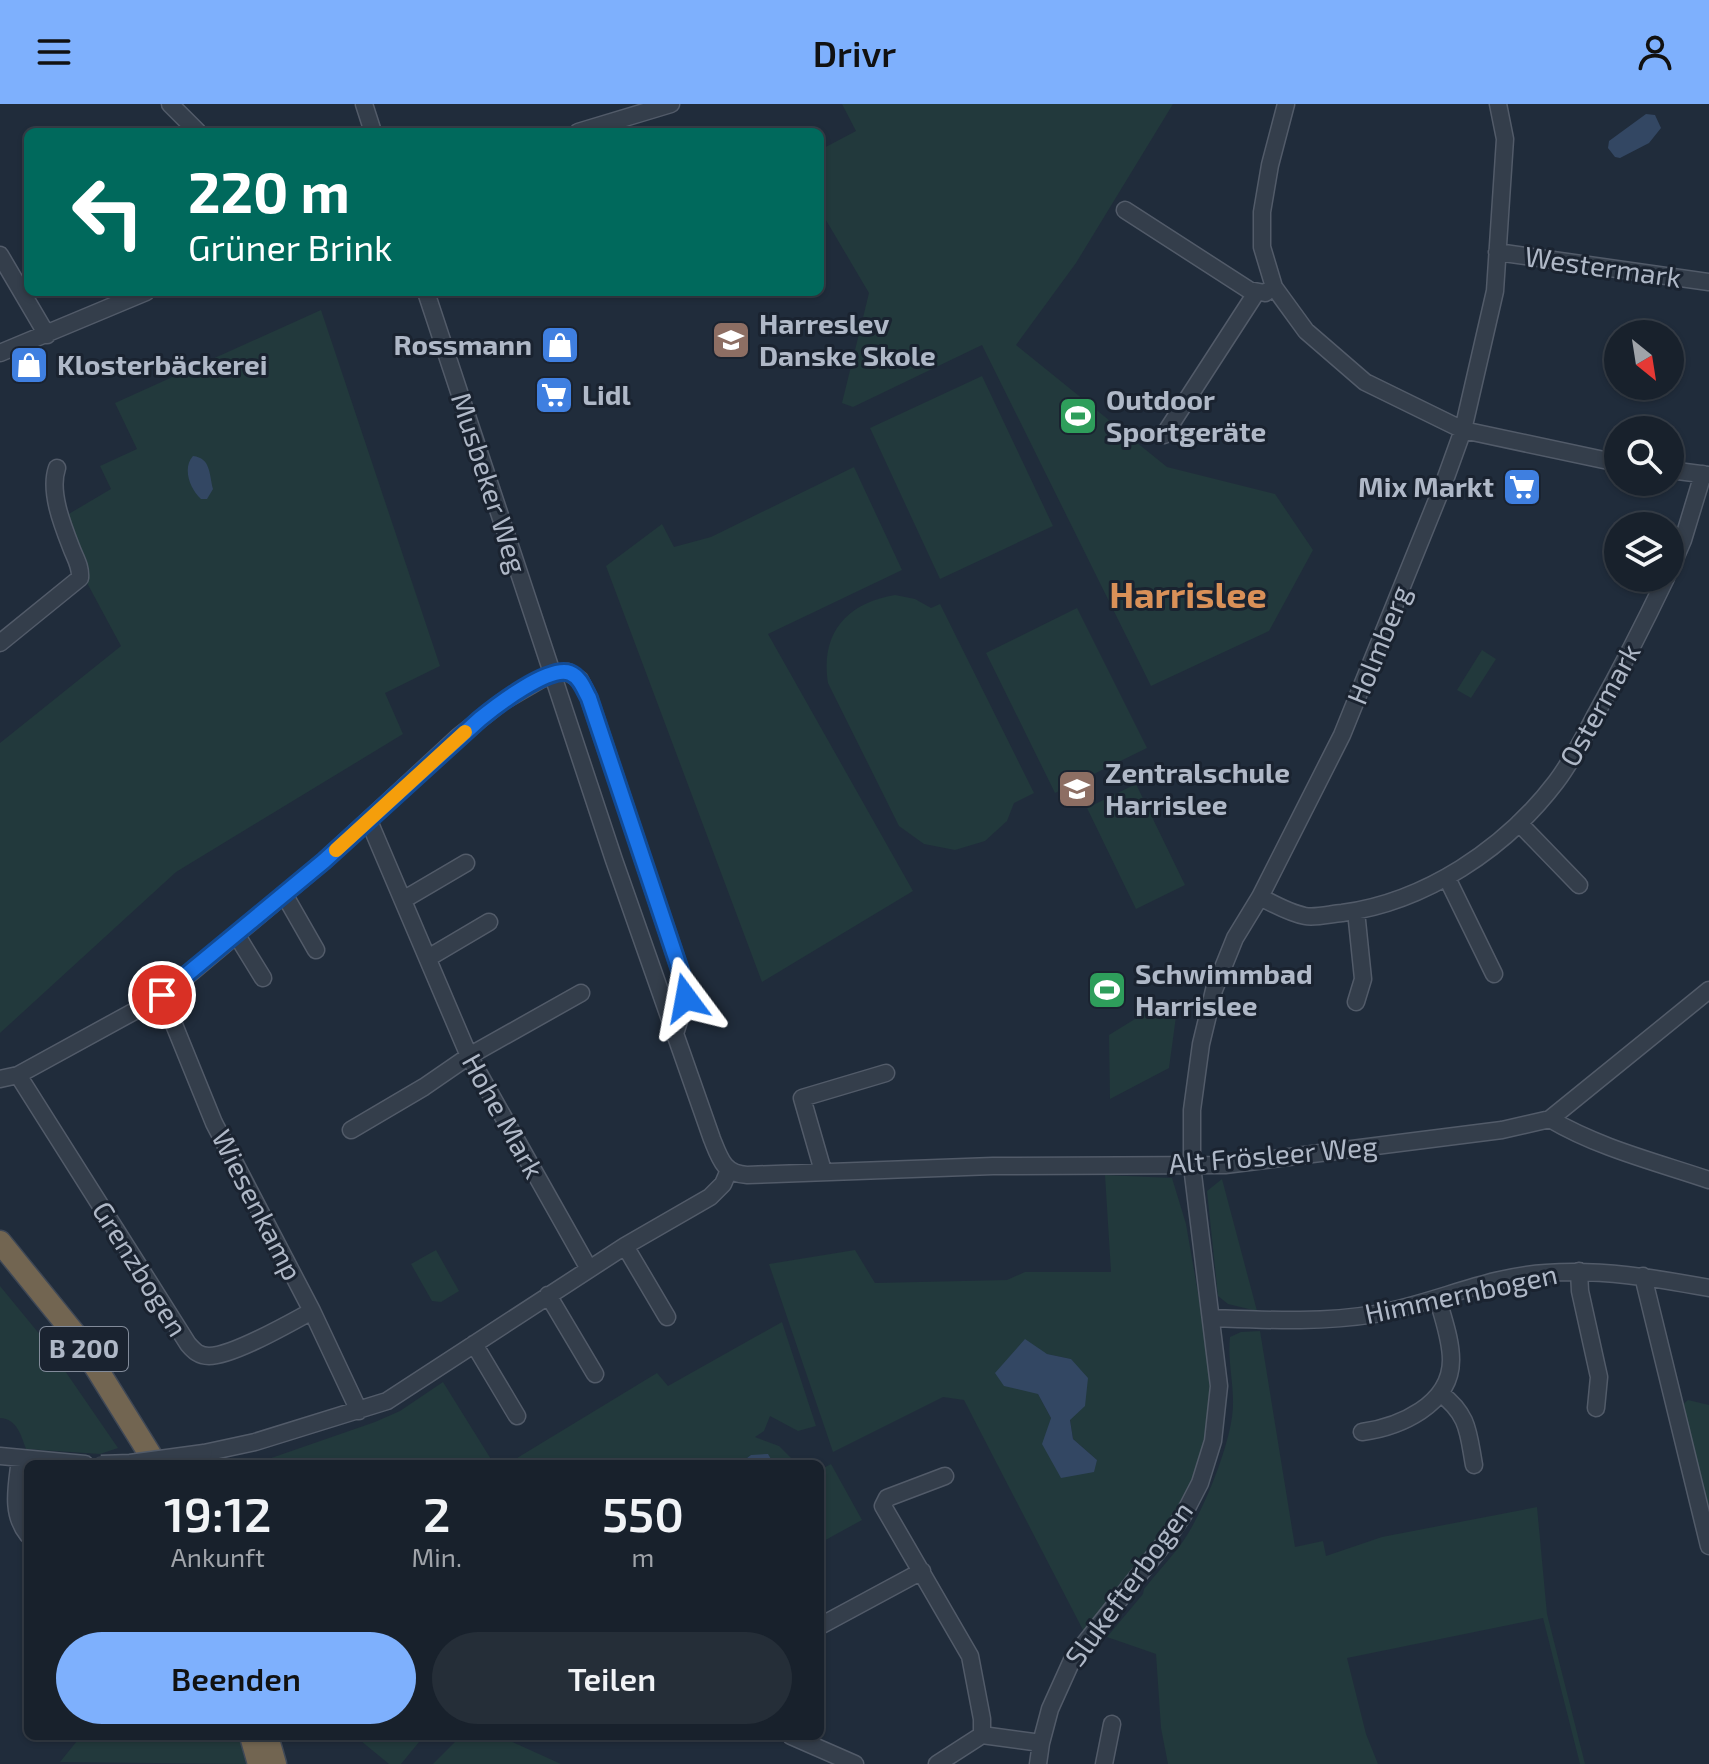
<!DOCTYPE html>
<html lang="de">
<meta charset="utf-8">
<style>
:root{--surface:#18212c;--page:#252e38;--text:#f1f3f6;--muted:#9fa3a9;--line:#363e48;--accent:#7eb0fd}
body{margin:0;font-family:"Exo 2",sans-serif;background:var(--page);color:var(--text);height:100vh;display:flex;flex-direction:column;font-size:30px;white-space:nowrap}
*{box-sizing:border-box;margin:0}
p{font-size:26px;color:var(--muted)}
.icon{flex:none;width:44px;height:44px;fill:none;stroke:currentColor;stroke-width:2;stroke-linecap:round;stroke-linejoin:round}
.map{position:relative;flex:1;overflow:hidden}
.side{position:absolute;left:24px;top:1356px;width:800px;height:280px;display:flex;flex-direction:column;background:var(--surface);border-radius:12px;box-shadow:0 2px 6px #0004,0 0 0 2px var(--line)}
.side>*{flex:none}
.hud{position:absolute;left:24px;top:24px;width:800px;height:168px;border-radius:12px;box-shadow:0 2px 6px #0004,0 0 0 2px var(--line);background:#00695c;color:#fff;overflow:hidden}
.needle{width:52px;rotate:150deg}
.buttons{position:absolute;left:1604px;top:216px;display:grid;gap:16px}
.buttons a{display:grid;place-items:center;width:80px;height:80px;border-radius:50%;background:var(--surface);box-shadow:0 2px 6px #0004,0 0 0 2px var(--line);font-size:40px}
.pin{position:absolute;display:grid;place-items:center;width:68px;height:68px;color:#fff;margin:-34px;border:4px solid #fff;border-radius:50%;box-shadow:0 2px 8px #0007}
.me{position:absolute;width:88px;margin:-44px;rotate:347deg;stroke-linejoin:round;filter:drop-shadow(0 0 6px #0008)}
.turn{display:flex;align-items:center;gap:28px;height:168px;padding:0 32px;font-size:36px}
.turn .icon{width:104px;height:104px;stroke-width:2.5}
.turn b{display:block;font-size:56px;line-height:68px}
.eta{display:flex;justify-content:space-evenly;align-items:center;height:136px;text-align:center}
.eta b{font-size:48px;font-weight:600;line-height:56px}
.action{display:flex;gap:16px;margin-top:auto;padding:16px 32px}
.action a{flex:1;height:92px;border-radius:48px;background:var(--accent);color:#111;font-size:32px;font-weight:600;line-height:92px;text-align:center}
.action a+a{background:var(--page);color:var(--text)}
header{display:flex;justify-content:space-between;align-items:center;height:104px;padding:0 32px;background:var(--accent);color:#111;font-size:36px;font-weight:600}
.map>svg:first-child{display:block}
</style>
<header><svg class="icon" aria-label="menu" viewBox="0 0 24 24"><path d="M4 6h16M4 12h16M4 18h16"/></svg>Drivr<svg class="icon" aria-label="person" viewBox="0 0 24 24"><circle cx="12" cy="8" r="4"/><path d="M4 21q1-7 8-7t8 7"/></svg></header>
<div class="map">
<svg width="1709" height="1660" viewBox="0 0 1709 1660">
<rect width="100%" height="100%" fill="#202c3b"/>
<path fill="#22393c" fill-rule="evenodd" d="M 842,0 L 1173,0 L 1076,159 L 1016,241 L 1167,363 L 1275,390 L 1313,446 L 1269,527 L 1151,582 L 982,241 L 853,303 L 842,299 L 869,189 L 820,106 L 820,46 L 856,27 Z
M 321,206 L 440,562 L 385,589 L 403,630 L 176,768 L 0,929 L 0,639 L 121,542 L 86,477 L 88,468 L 67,411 L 111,385 L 100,362 L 137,345 L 115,299 Z
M 982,272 L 1053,422 L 940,475 L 870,324 Z
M 854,363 L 902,466 L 768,530 L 913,787 L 762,878 L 606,462 L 662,420 L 674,443 L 711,433 Z
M 895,491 L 915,495 L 931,504 L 940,500 L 1034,689 L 1014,699 L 1007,717 L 985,737 L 955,746 L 924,740 L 899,722 L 828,579 C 820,529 847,499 895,491 Z
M 1077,504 L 1147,644 L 1055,689 L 986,549 Z
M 1482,546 L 1496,555 L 1471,594 L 1457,586 Z
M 1136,680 L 1185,781 L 1136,805 L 1087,704 Z
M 1177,905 L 1169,964 L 1110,995 L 1109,931 L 1148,907 Z
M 1105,1071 L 1172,1074 L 1186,1120 L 1204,1224 L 1212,1300 L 1196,1377 L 1159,1440 L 1084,1528 L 964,1296 L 943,1293 L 833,1348 L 769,1160 L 855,1146 L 875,1179 L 1007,1176 L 1025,1168 L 1111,1168 ZM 1047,1250 L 1071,1255 L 1070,1315 L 1073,1335 L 1097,1356 L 1043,1340 L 1051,1314 L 1038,1290 Z
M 1222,1075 L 1257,1207 L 1228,1200 L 1218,1192 L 1207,1087 Z
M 436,1146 L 459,1187 L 441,1198 L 432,1197 L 411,1160 Z
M 0,1182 L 41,1232 L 118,1344 L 100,1350 L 26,1345 C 21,1331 17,1315 0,1314 Z
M 782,1218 L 816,1322 L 798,1327 L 770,1312 L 764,1327 L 755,1333 L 779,1342 L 797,1360 L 774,1360 L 774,1357 L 751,1351 L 739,1360 L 507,1360 L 657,1269 L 668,1282 Z
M 1260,1227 L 1295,1443 L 1323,1437 L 1326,1452 L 1382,1433 L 1537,1403 L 1547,1510 L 1585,1660 L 1580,1660 L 1543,1514 L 1347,1554 L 1366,1630 L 1378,1660 L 1168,1660 L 1161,1624 L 1156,1550 L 1107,1533 L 1143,1490 L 1144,1485 C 1155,1471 1168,1457 1179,1443 C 1201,1414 1227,1349 1232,1313 C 1236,1286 1227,1260 1230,1233 L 1241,1228 Z
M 443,1278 L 494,1360 L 254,1360 L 375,1318 L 400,1307 Z
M 1688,1296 L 1709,1301 L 1709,1412 L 1682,1301 Z
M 831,1360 L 862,1416 L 820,1439 L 820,1366 Z
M 81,1632 L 239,1632 L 246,1660 L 60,1658 Z
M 355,1632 L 424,1632 L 401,1660 L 389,1660 Z
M 461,1632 L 499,1632 L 561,1660 L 433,1660 Z"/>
<path fill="#334763" d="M 1646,10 L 1655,11 L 1661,24 L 1649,39 L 1620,54 L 1615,53 L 1608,44 L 1609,37 Z
M 193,352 C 211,354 209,370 213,385 L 207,395 L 201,395 C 190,385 182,364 193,352 Z
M 1025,1235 L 1047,1250 L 1071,1255 L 1088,1274 L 1085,1302 L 1070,1316 L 1073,1335 L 1097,1356 L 1094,1368 L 1061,1374 L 1042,1340 L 1051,1314 L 1038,1290 L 1004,1282 L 995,1269 Z
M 768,1350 L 774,1360 L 739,1360 L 751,1351 Z"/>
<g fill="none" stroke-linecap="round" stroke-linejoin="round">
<defs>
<path id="minor" d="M 170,0 L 198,28
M 364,0 L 373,28
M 1286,0 L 1270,61 L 1262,108 L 1262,143 L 1274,183 L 1306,227 L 1365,278 L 1463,326 L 1618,359
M 578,28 L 671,0
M 1125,106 L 1249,186 L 1265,189 L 1274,183
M 1497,148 L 1709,178
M 0,151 L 47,231
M 426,188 L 614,756 L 712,1035 C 720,1055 724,1070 747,1071 L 993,1062 L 1225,1061 L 1502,1026 L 1550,1015 L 1709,886
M 0,249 L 146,188
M 1164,331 L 1256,189
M 1670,366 L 1709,371
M 1670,466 L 1683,436 L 1703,370
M 0,539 L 80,474 C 81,462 75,454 71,443 C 62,420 49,387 57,364
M 369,717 L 469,952 L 589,1165
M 1519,719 L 1579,781
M 1447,774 L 1494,870
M 284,790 L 316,846
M 1260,793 C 1274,800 1289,809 1305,812 C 1316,814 1330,810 1342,809 C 1425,798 1505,745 1556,678 C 1572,657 1584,633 1596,610 C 1621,565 1644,520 1666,474
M 403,796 L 466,759
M 236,830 L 263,874
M 428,854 L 489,818
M 162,891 L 214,1019 L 312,1207 L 359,1307
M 1356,898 L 1363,875 L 1356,807
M 18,971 L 188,1240 C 194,1247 199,1252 209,1252 C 233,1252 290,1219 312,1207
M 0,975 L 18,971 L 142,903 L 186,873 L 324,757 L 458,633 L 502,598 L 552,569 L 568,568 L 580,576 L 589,594 L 681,869 L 686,894 L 675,930
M 1550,1015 C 1599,1044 1656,1058 1709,1076
M 351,1026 L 424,983 L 469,952 L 581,889
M 823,1067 L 802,994 L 886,969
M 625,1142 L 667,1213
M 1579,1167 L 1580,1187 L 1599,1273 L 1596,1304
M 1643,1172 L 1709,1442
M 548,1191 L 595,1270
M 1212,1214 C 1267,1216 1321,1219 1375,1210 C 1433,1200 1488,1172 1546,1169 C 1601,1165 1655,1174 1709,1184
M 474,1240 L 517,1312
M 1440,1289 C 1469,1311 1468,1328 1474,1361
M 1362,1328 C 1399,1323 1451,1301 1451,1256 C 1451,1235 1443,1215 1438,1195
M 204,1349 L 255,1338 L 387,1297 L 625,1142 L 710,1093 L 723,1080 L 729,1066
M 0,1352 L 85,1360
M 20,1355 C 17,1382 10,1409 28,1431
M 820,1522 L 922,1467
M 982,1631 L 1041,1639
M 791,1632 L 855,1660
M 937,1660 L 982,1631 L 982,1615 L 970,1552 L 883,1402 L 887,1394 L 945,1372
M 1038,1660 L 1041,1639 L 1050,1605 L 1073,1554 L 1162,1442 L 1184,1410 L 1200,1379 L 1213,1337 L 1219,1282 L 1192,1062 L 1192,1006 L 1201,940 L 1214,886 L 1235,834 L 1260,793 L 1342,631 L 1445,376 L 1463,326 L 1495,187 L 1505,35 L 1498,0
M 1104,1660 L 1112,1620"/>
<path id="highway" d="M 0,1138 L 77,1233 L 156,1360
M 251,1632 L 259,1660
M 267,1632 L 275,1660"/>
</defs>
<use href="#minor" stroke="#525b69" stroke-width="19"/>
<use href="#highway" stroke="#3f4856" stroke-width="25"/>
<use href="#minor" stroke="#343e4b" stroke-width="16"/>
<use href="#highway" stroke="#726551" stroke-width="22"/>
<defs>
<path id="minor-bridge" d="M 101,1360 L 130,1359 L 204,1349"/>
</defs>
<use href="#minor-bridge" stroke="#525b69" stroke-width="19" stroke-linecap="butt"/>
<use href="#minor-bridge" stroke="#343e4b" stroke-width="16"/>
</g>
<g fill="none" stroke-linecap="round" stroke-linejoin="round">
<defs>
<path id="route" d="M 162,891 L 324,757 L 480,615 C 496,602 549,561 570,569 C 580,573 584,585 589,594 L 681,869 L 686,894"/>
</defs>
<use href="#route" stroke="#114b97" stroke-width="20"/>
<use href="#route" stroke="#1a73e8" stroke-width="14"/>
<path stroke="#f59e0b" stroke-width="14" d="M 336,746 L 465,628"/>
</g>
<defs>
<symbol id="school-square" viewBox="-11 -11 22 22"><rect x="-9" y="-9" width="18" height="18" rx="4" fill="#8d6e63" stroke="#1a2330"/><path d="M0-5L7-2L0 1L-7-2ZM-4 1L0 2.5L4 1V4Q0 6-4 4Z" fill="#fff"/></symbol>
<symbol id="shop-square" viewBox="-11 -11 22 22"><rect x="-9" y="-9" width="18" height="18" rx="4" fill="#3f7fe0" stroke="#1a2330"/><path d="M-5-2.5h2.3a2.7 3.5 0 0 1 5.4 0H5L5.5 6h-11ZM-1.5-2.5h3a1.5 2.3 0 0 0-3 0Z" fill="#fff"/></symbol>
<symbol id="supermarket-square" viewBox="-11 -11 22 22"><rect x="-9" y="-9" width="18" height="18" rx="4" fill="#3f7fe0" stroke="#1a2330"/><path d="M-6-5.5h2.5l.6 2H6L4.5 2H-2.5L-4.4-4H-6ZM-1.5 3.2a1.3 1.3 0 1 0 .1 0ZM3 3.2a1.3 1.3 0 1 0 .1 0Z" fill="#fff"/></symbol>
<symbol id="stadium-square" viewBox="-11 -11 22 22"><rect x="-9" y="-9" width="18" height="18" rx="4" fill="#2e9e5b" stroke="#1a2330"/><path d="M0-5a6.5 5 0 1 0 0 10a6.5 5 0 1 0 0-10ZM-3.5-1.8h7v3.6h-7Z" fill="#fff"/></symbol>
</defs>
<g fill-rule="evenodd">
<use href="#school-square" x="709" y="214" width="44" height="44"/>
<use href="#shop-square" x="538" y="219" width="44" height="44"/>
<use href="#shop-square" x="7" y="239" width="44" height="44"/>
<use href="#supermarket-square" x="532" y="269" width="44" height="44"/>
<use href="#stadium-square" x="1056" y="290" width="44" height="44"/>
<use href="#supermarket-square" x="1500" y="361" width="44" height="44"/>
<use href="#school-square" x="1055" y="663" width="44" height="44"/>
<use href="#stadium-square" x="1085" y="864" width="44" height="44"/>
</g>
<g text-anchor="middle" stroke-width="6" stroke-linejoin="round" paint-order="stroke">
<rect fill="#1a2330" stroke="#828b9a" stroke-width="2" x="40" y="1223" width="88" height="44" rx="6"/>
<g font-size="26" font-weight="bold" fill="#afb8c7">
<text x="84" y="1254">B 200</text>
</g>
<g font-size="28" fill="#afb8c7" stroke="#1a2330">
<text transform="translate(1603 163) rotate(8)" y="10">Westermark</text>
<text transform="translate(489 379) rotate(72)" y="10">Musbeker Weg</text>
<text transform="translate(1379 541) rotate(-68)" y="10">Holmberg</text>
<text transform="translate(1600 601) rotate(-61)" y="10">Ostermark</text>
<text transform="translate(503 1012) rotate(61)" y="10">Hohe Mark</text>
<text transform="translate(1273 1051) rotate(-5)" y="10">Alt Frösleer Weg</text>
<text transform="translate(257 1101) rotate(63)" y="10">Wiesenkamp</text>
<text transform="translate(140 1165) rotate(58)" y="10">Grenzbogen</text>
<text transform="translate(1461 1190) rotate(-12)" y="10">Himmernbogen</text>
<text transform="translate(1129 1480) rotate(-54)" y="10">Slukefterbogen</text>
</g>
<g font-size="28" font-weight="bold" fill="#afb8c7" stroke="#1a2330" text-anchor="start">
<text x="759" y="230">Harreslev<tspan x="759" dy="32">Danske Skole</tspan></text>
<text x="532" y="251" text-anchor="end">Rossmann</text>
<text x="57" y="271">Klosterbäckerei</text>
<text x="582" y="301">Lidl</text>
<text x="1106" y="306">Outdoor<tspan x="1106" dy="32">Sportgeräte</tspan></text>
<text x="1494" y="393" text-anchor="end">Mix Markt</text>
<text x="1105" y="679">Zentralschule<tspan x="1105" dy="32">Harrislee</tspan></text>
<text x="1135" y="880">Schwimmbad<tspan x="1135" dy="32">Harrislee</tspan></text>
</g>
<g font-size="36" font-weight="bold" fill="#d99058" stroke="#1a2330">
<text x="1188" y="504">Harrislee</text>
</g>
</g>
</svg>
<div class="buttons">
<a><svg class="needle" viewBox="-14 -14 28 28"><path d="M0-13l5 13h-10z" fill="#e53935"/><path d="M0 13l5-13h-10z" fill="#9fa3a9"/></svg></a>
<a><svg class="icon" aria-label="search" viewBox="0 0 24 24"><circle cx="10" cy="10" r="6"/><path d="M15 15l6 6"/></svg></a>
<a><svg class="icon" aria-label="layers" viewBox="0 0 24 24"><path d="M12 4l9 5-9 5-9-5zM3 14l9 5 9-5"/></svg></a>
</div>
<div class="pin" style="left:162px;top:891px;background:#d93025"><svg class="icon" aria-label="arrive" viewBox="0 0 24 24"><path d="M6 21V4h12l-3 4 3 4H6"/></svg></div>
<svg class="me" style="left:686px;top:894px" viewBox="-20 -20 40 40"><path d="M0-17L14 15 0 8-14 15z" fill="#1a73e8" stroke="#fff" stroke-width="4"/></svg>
<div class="hud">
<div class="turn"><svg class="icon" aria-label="left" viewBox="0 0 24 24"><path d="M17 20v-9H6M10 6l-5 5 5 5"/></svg><div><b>220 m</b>Grüner Brink</div></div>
</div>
<section class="side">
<div class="eta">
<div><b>19:12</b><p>Ankunft</p></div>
<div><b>2</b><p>Min.</p></div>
<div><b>550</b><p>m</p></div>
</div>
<div class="action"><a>Beenden</a><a>Teilen</a></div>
</section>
</div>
